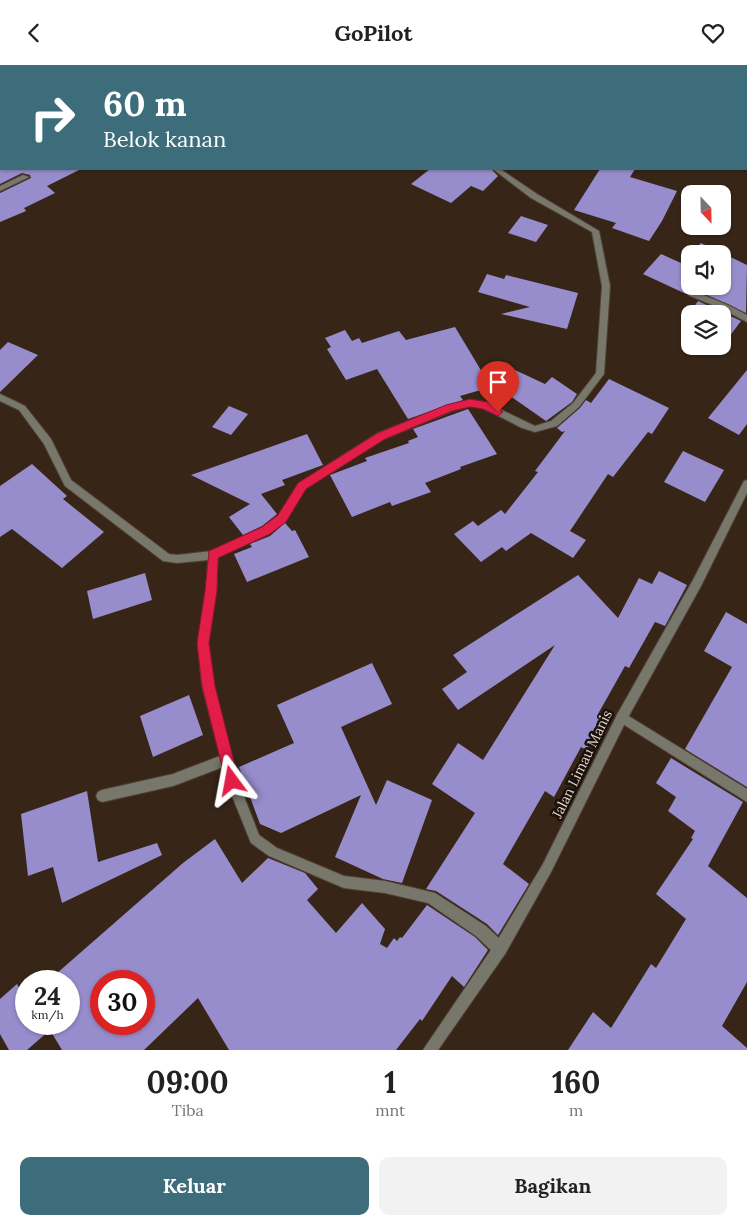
<!DOCTYPE html>
<html lang="id">
<style>
:root{--surface:#fff;--page:#f2f2f2;--text:#222;--muted:#767676;--accent:#3d6c7b}
body{margin:0;font-family:Lora,serif;background:var(--page);color:var(--text);height:100vh;display:flex;flex-direction:column;font-size:19px;white-space:nowrap}
*{box-sizing:border-box;margin:0}
p{font-size:16px;color:var(--muted)}
.icon{flex:none;width:28px;height:28px;fill:none;stroke:currentColor;stroke-width:2;stroke-linecap:round;stroke-linejoin:round}
.map{position:relative;height:985px;overflow:hidden}
.panel{display:flex;flex-direction:column;background:var(--surface);flex:1}
.panel>*{flex:none}
.hud{position:absolute;left:0px;top:0px;width:748px;height:105px;box-shadow:0 1px 4px #0004;background:#3d6c7b;color:#fff;overflow:hidden}
.needle{width:32px;rotate:158deg}
.fabs{position:absolute;left:681px;top:120px;display:grid;gap:10px}
.fabs a{display:grid;place-items:center;width:50px;height:50px;border-radius:10px;background:var(--surface);box-shadow:0 1px 4px #0004;font-size:25px}
.speed{position:absolute;left:15px;top:905px;display:flex;gap:10px;font-size:25px;font-weight:700;text-align:center}
.speed>*{display:grid;place-content:center;width:65px;height:65px;border-radius:50%;background:var(--surface);box-shadow:0 1px 4px #0004;line-height:1}
.speed small{font-size:12px;font-weight:400}
.speed .limit{border:8px solid #d22;background:#fff;color:#111}
.pin{position:absolute;display:grid;place-items:center;width:42px;height:42px;color:#fff;margin:-51px -21px;border-radius:50% 50% 50% 0;rotate:-45deg;box-shadow:0 0 5px #0007}
.pin .icon{rotate:45deg}
.me{position:absolute;width:55px;margin:-28px;rotate:347deg;stroke-linejoin:round;filter:drop-shadow(0 0 4px #0008)}
.turn{display:flex;align-items:center;gap:18px;height:105px;padding:0 20px;font-size:22px}
.turn .icon{width:65px;height:65px;stroke-width:2.5}
.turn b{display:block;font-size:35px;line-height:42px}
.eta{display:flex;justify-content:space-evenly;align-items:center;height:85px;text-align:center}
.eta b{font-size:30px;font-weight:800;line-height:35px}
.cta{display:flex;gap:10px;margin-top:auto;padding:10px 20px}
.cta a{flex:1;height:58px;border-radius:10px;background:var(--accent);color:#fff;font-size:20px;font-weight:800;line-height:58px;text-align:center}
.cta a+a{background:var(--page);color:var(--text)}
header{display:flex;justify-content:space-between;align-items:center;height:65px;padding:0 20px;background:var(--surface);font-size:22px;font-weight:800}
.map>svg:first-child{display:block}
</style>
<header><svg class="icon" aria-label="back" viewBox="0 0 24 24"><path d="M15 5l-7 7 7 7"/></svg>GoPilot<svg class="icon" aria-label="heart" viewBox="0 0 24 24"><path d="M12 20l-8-8c-3-5 5-10 8-4 3-6 11-1 8 4z"/></svg></header>
<div class="map">
<svg width="747" height="985" viewBox="0 0 747 985">
<rect width="100%" height="100%" fill="#372618"/>
<path fill="#988dcc" fill-rule="evenodd" d="M 0,104 L 81,104 L 47,121 L 55,128 L 24,143 L 26,146 L 0,157 L 0,128 L 31,113 L 30,110 L 22,108 L 0,119 Z
M 430,104 L 491,104 L 498,111 L 483,126 L 471,121 L 451,138 L 411,119 Z
M 600,104 L 635,104 L 630,112 L 677,126 L 662,156 L 649,176 L 612,163 L 616,158 L 574,145 Z
M 521,151 L 548,160 L 536,177 L 508,168 Z
M 701,178 L 747,200 L 746,248 L 692,223 L 686,225 L 686,229 L 643,209 L 661,189 L 681,198 ZM 690,189 L 722,189 L 722,221 L 690,221 Z
M 487,209 L 504,214 L 506,210 L 578,228 L 567,264 L 501,249 L 530,242 L 478,227 Z
M 698,236 L 741,256 L 729,272 L 722,269 L 722,249 L 690,249 L 690,255 L 686,254 Z
M 455,262 L 491,322 L 460,331 L 463,335 L 408,354 L 377,304 L 346,315 L 327,284 L 331,282 L 325,273 L 345,265 L 352,276 L 359,273 L 362,278 L 399,266 L 406,275 Z
M 8,277 L 38,290 L 0,327 L 0,285 Z
M 515,305 L 545,319 L 552,312 L 577,329 L 572,337 L 546,356 L 500,324 Z
M 747,305 L 747,359 L 739,370 L 708,353 Z
M 609,314 L 669,343 L 652,369 L 648,367 L 613,412 L 608,409 L 570,466 L 586,475 L 573,493 L 531,468 L 506,486 L 502,482 L 481,497 L 454,469 L 473,456 L 478,461 L 501,445 L 505,449 L 538,407 L 535,406 L 565,366 L 562,367 L 557,363 L 580,343 L 586,335 L 591,338 Z
M 229,341 L 248,349 L 231,370 L 212,362 Z
M 468,344 L 497,389 L 460,402 L 461,404 L 425,418 L 431,427 L 392,441 L 390,437 L 352,452 L 330,410 L 367,396 L 365,393 L 409,378 L 408,376 L 418,372 L 413,364 Z
M 307,369 L 323,400 L 282,415 L 285,420 L 261,429 L 277,449 L 262,461 L 243,470 L 229,452 L 250,439 L 191,410 Z
M 683,386 L 724,405 L 705,437 L 664,417 Z
M 32,399 L 67,431 L 63,434 L 104,467 L 62,503 L 12,464 L 0,472 L 0,421 Z
M 285,458 L 292,466 L 295,465 L 309,492 L 247,517 L 234,489 L 252,482 L 250,479 L 270,471 Z
M 659,506 L 687,520 L 665,561 L 655,557 L 629,603 L 625,601 L 598,649 L 605,653 L 586,685 L 581,682 L 554,732 L 545,726 L 503,799 L 529,819 L 498,870 L 487,859 L 436,826 L 426,824 L 475,748 L 432,719 L 458,678 L 483,695 L 555,580 L 458,645 L 442,624 L 467,607 L 453,590 L 578,510 L 618,553 L 639,513 L 652,519 Z
M 145,508 L 152,535 L 93,554 L 87,526 Z
M 726,547 L 747,559 L 747,722 L 685,684 L 732,602 L 704,586 Z
M 372,598 L 392,639 L 341,662 L 376,740 L 387,715 L 432,735 L 402,818 L 383,814 L 335,792 L 361,730 L 281,768 L 260,759 L 239,702 L 294,678 L 277,640 Z
M 189,630 L 203,670 L 153,692 L 140,651 Z
M 671,693 L 743,737 L 708,801 L 747,833 L 747,917 L 722,961 L 747,983 L 747,985 L 568,985 L 593,947 L 611,963 L 651,899 L 656,903 L 686,854 L 656,829 L 693,774 L 691,773 L 695,766 L 668,746 L 676,732 L 656,718 Z
M 87,726 L 98,797 L 157,778 L 162,790 L 62,838 L 53,802 L 28,811 L 21,749 Z
M 215,774 L 242,818 L 268,793 L 305,808 L 318,824 L 307,835 L 336,868 L 362,838 L 385,864 L 380,879 L 387,883 L 394,873 L 397,876 L 400,872 L 402,873 L 427,840 L 475,872 L 488,885 L 464,922 L 452,911 L 422,956 L 420,954 L 396,985 L 229,985 L 198,933 L 144,985 L 62,985 L 50,965 L 27,985 L 9,985 L 0,969 L 0,934 L 17,919 L 26,934 L 26,959 L 69,959 L 69,916 L 48,916 L 183,798 ZM 101,916 L 144,916 L 144,959 L 101,959 Z"/>
<g fill="none" stroke-linecap="round" stroke-linejoin="round">
<defs>
<path id="minor" d="M 434,0 L 442,0 L 443,1 L 435,1 Z
M 493,104 L 500,104 L 537,129 L 599,166 L 610,221 L 604,309 L 579,342 L 557,361 L 535,367 L 522,363 L 483,343 L 470,341 L 452,346 L 384,374 L 305,424 L 285,456 L 269,469 L 218,492 L 216,526 L 208,578 L 214,621 L 238,716 L 259,770 L 277,783 L 344,811 L 385,816 L 435,828 L 486,861 L 505,879 L 507,884 L 505,889 L 500,891 L 495,889 L 476,871 L 428,838 L 385,828 L 344,823 L 269,791 L 251,778 L 226,716 L 223,702 L 173,721 L 102,737 L 98,735 L 96,731 L 98,727 L 102,725 L 173,709 L 220,691 L 202,621 L 198,578 L 206,526 L 208,495 L 177,498 L 163,496 L 65,421 L 44,379 L 19,345 L 0,336 L 0,329 L 25,341 L 51,374 L 71,415 L 169,489 L 177,490 L 212,486 L 263,463 L 279,450 L 299,418 L 378,368 L 447,341 L 470,335 L 485,337 L 535,361 L 551,356 L 573,338 L 596,308 L 602,221 L 592,167 L 531,133 Z
M 23,110 L 29,112 L 0,126 L 0,121 Z
M 691,225 L 728,240 L 747,250 L 747,257 L 722,244 L 688,230 L 688,226 Z
M 622,647 L 747,724 L 747,737 L 618,656 L 616,652 L 618,648 Z"/>
<path id="tertiary" d="M 747,415 L 747,428 L 701,521 L 626,656 L 551,807 L 505,889 L 438,985 L 423,985 L 495,879 L 543,799 L 618,648 L 693,515 L 744,416 Z"/>
</defs>
<use href="#minor" stroke="#524235" stroke-width="2"/>
<use href="#tertiary" stroke="#524235" stroke-width="2"/>
<use href="#minor" fill="#78776c" fill-rule="evenodd"/>
<use href="#tertiary" fill="#78776c" fill-rule="evenodd"/>
</g>
<path fill="#e11d48" stroke="#92132f" d="M 470,334 L 488,337 L 503,347 L 498,351 L 483,344 L 470,342 L 452,346 L 385,374 L 306,424 L 286,457 L 270,469 L 218,493 L 217,526 L 209,578 L 215,621 L 239,716 L 237,721 L 232,723 L 227,721 L 202,621 L 197,578 L 205,526 L 209,486 L 262,462 L 278,450 L 298,418 L 378,368 L 446,340 Z"/>
<g text-anchor="middle" stroke-width="5" stroke-linejoin="round" paint-order="stroke">
<g font-size="14" fill="#e2d6cd" stroke="#19110b">
<text transform="translate(582 699) rotate(-64)" y="5">Jalan Limau Manis</text>
</g>
</g>
</svg>
<div class="fabs">
<a><svg class="needle" viewBox="-14 -14 28 28"><path d="M0-13l5 13h-10z" fill="#e53935"/><path d="M0 13l5-13h-10z" fill="#767676"/></svg></a>
<a><svg class="icon" aria-label="sound" viewBox="0 0 24 24"><path d="M4 9h4l5-4v14l-5-4H4zM17 9q2 3 0 6"/></svg></a>
<a><svg class="icon" aria-label="layers" viewBox="0 0 24 24"><path d="M12 4l9 5-9 5-9-5zM3 14l9 5 9-5"/></svg></a>
</div>
<div class="speed"><div>24<small>km/h</small></div><div class="limit">30</div></div>
<div class="pin" style="left:498px;top:347px;background:#d93025"><svg class="icon" aria-label="arrive" viewBox="0 0 24 24"><path d="M6 21V4h12l-3 4 3 4H6"/></svg></div>
<svg class="me" style="left:232px;top:716px" viewBox="-20 -20 40 40"><path d="M0-17L14 15 0 8-14 15z" fill="#e11d48" stroke="#fff" stroke-width="4"/></svg>
<div class="hud">
<div class="turn"><svg class="icon" aria-label="right" viewBox="0 0 24 24"><path d="M7 20v-9h11M14 6l5 5-5 5"/></svg><div><b>60 m</b>Belok kanan</div></div>
</div>
</div>
<section class="panel">
<div class="eta">
<div><b>09:00</b><p>Tiba</p></div>
<div><b>1</b><p>mnt</p></div>
<div><b>160</b><p>m</p></div>
</div>
<div class="cta"><a>Keluar</a><a>Bagikan</a></div>
</section>
